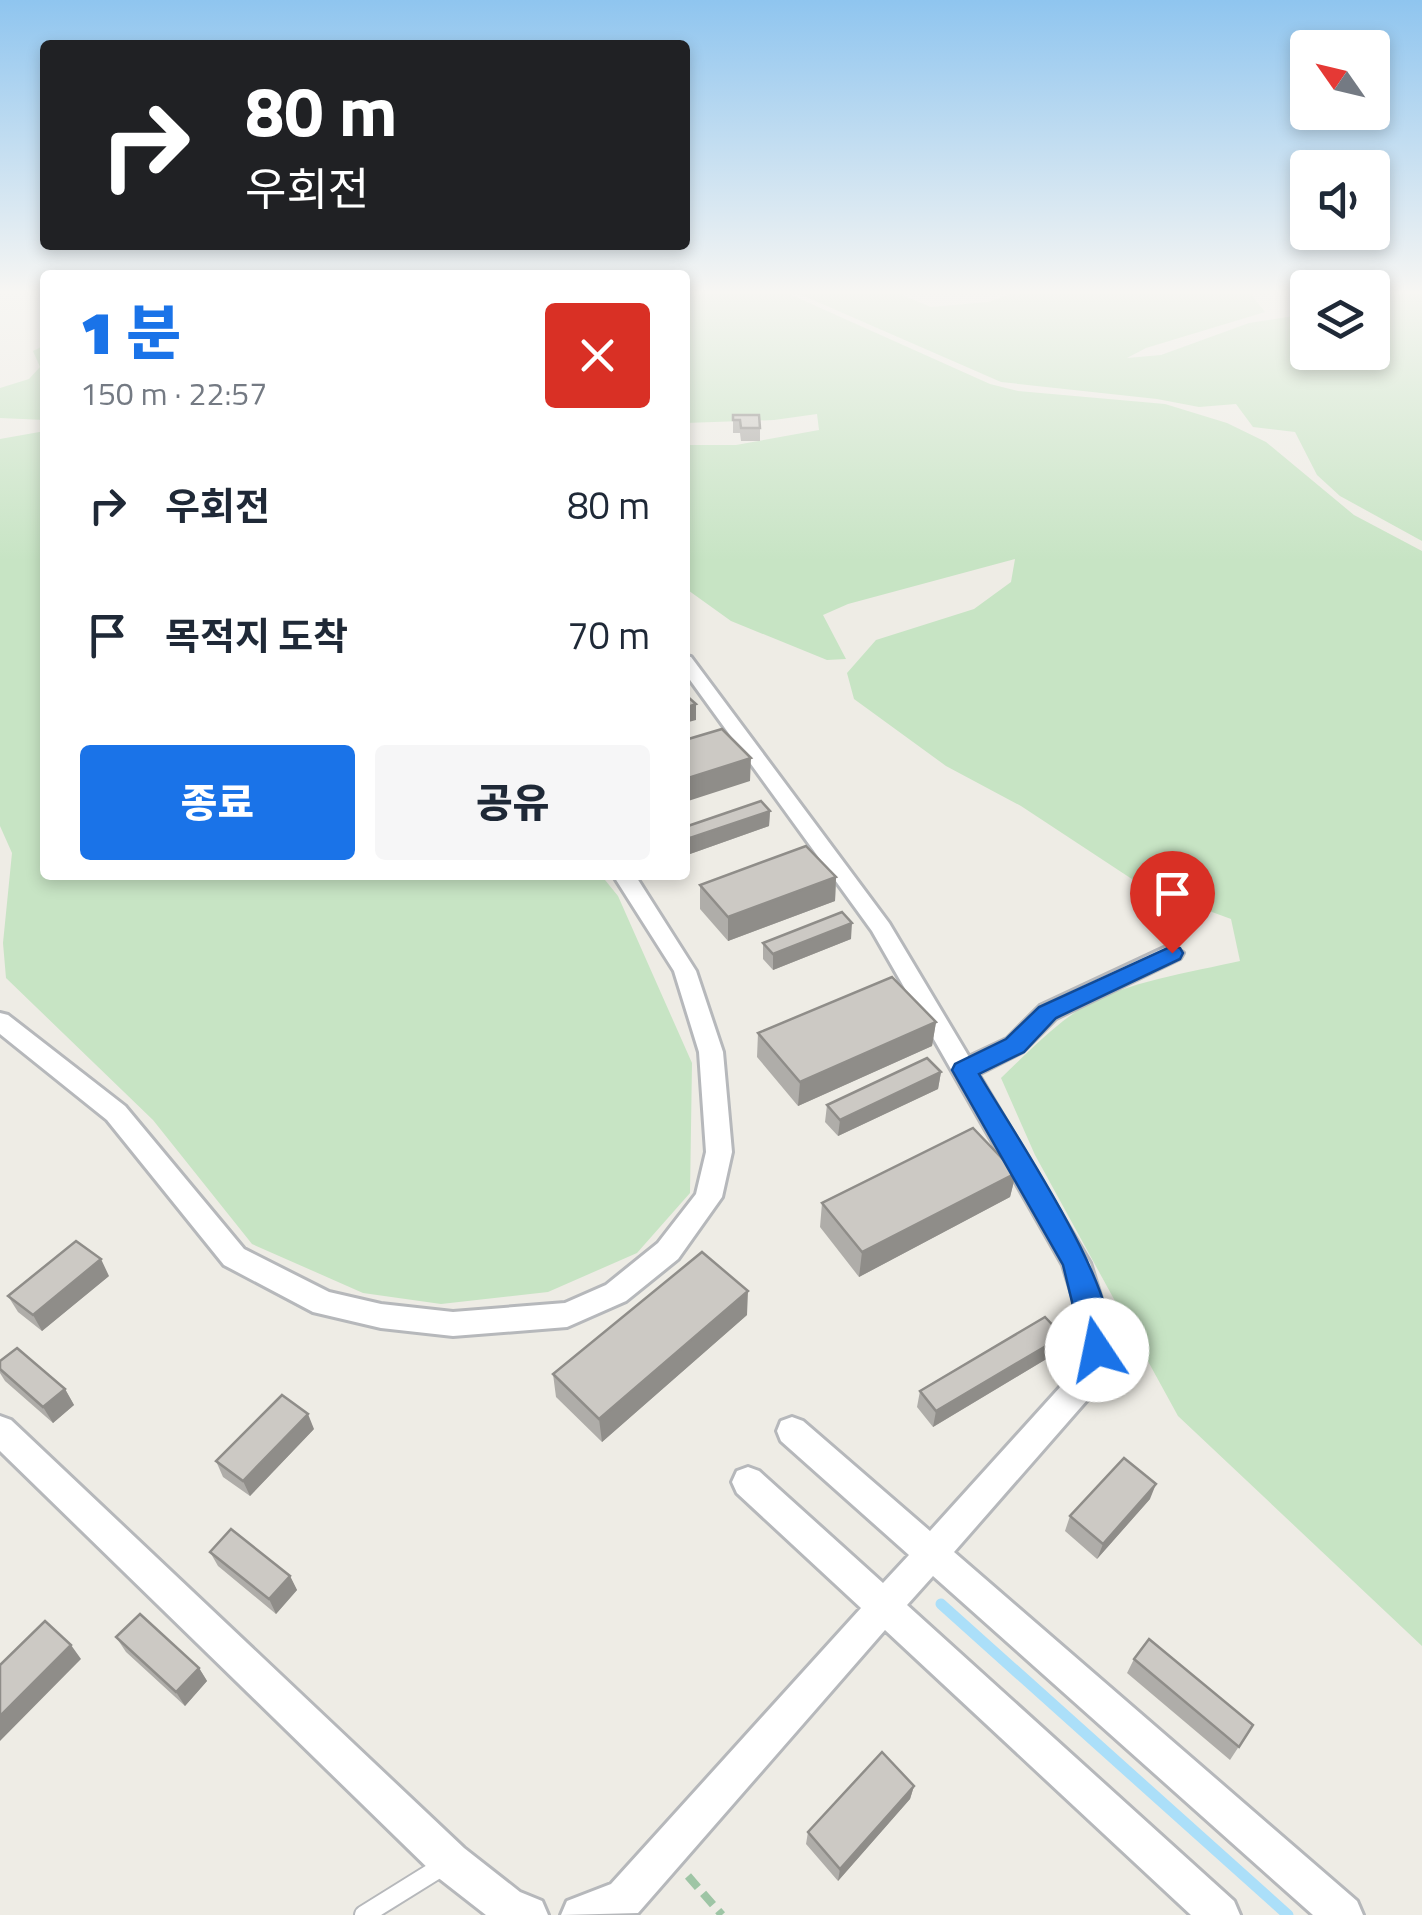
<!DOCTYPE html>
<html lang="ko">
<meta charset="utf-8">
<style>
:root{--surface:#fff;--page:#f6f6f7;--text:#1f2937;--muted:#747a83;--accent:#1a73e8}
body{margin:0;font-family:"Titillium Web","Noto Sans KR",sans-serif;background:var(--page);color:var(--text);height:100vh;display:flex;flex-direction:column;font-size:38px;white-space:nowrap}
*{box-sizing:border-box;margin:0}
p{font-size:32px;color:var(--muted)}
.icon{flex:none;width:55px;height:55px;fill:none;stroke:currentColor;stroke-width:2;stroke-linecap:round;stroke-linejoin:round}
.map{position:relative;flex:1;overflow:hidden}
.panel{position:absolute;left:40px;top:270px;width:650px;height:610px;display:flex;flex-direction:column;background:var(--surface);border-radius:10px;box-shadow:0 5px 15px #0003}
.panel>*{flex:none}
.hud{position:absolute;left:40px;top:40px;width:650px;height:210px;border-radius:10px;box-shadow:0 5px 15px #0003;background:#202124;color:#fff;overflow:hidden}
.needle{width:65px;rotate:304deg}
.tools{position:absolute;left:1290px;top:30px;display:grid;gap:20px}
.tools a{display:grid;place-items:center;width:100px;height:100px;border-radius:10px;background:var(--surface);box-shadow:0 5px 15px #0003;font-size:50px}
.pin{position:absolute;display:grid;place-items:center;width:85px;height:85px;color:#fff;margin:-102px -42px;border-radius:50% 50% 50% 0;rotate:-45deg;box-shadow:0 0 10px #0007}
.pin .icon{rotate:45deg}
.me{position:absolute;width:110px;margin:-55px;rotate:349deg;stroke-linejoin:round;filter:drop-shadow(0 0 8px #0008)}
.turn{display:flex;align-items:center;gap:35px;height:210px;padding:0 40px;font-size:45px}
.turn .icon{width:130px;height:130px;stroke-width:2.5}
.turn b{display:block;font-size:70px;line-height:85px}
.round{display:grid;place-items:center;flex:none;width:105px;height:105px;border-radius:10px;background:var(--page)}
.headline{display:flex;align-items:center;justify-content:space-between;height:170px;padding:0 40px}
h1{font-size:60px;font-weight:800;line-height:75px;color:var(--accent)}
.cta{display:flex;gap:20px;margin-top:auto;padding:20px 40px}
.cta a{flex:1;height:115px;border-radius:10px;background:var(--accent);color:#fff;font-size:40px;font-weight:800;line-height:115px;text-align:center}
.cta a+a{background:var(--page);color:var(--text)}
ul{padding:0;list-style:none}
li{display:flex;align-items:center;gap:30px;height:130px;padding:0 40px}
li div{flex:1}
li b{display:block;font-size:38px}
li em{font-style:normal}
.map>svg:first-child{display:block}
</style>
<div class="map">
<svg width="1422" height="1915" viewBox="0 0 1422 1915">
<rect width="100%" height="100%" fill="#eeece5"/>
<path fill="#c7e4c4" d="M 685,293 L 787,293 L 990,384 L 1018,391 L 1165,404 L 1227,423 L 1266,442 L 1354,515 L 1422,551 L 1422,1646 L 1178,1416 L 1035,1155 L 1001,1078 C 1027,1053 1053,1026 1083,1007 C 1125,982 1192,972 1240,961 L 1231,919 L 1144,887 L 1021,806 L 946,766 L 854,699 L 847,673 L 876,640 L 974,609 L 1011,582 L 1015,559 L 848,604 L 823,615 L 846,659 L 827,660 L 731,621 L 685,588 L 685,445 L 736,445 L 819,430 L 817,414 L 774,420 L 685,423 Z
M 797,293 L 897,293 L 931,307 L 988,302 L 1013,293 L 1250,293 L 1265,312 L 1146,348 L 1127,358 L 1161,355 L 1249,323 L 1307,314 L 1308,352 L 1372,352 L 1374,293 L 1422,293 L 1422,541 L 1340,496 L 1317,475 L 1295,432 L 1253,427 L 1236,404 L 1199,407 L 1157,399 L 1001,382 Z
M 45,345 L 45,420 L 0,418 L 0,388 L 29,379 L 40,367 L 33,351 Z
M 45,431 L 45,875 L 601,875 L 618,896 L 692,1063 L 690,1193 L 637,1253 L 548,1292 L 441,1304 L 363,1293 L 252,1244 L 153,1120 L 6,978 L 3,943 L 12,853 L 0,826 L 0,439 Z"/>
<g fill="none" stroke-linecap="round" stroke-linejoin="round">
<path stroke="#abdff9" stroke-width="11" d="M 941,1604 L 1288,1915"/>
<defs>
<path id="lane" d="M 364,1915 L 446,1864"/>
<path id="street" d="M 685,656 L 691,657 L 889,923 L 969,1057 L 1007,1039 L 1040,1006 L 1164,948 L 1172,946 L 1183,953 L 1180,958 L 1056,1018 L 1023,1051 L 978,1074 L 1090,1263 L 1107,1318 L 1112,1350 L 1094,1392 L 954,1552 L 1357,1901 L 1363,1915 L 1313,1915 L 933,1576 L 907,1605 L 1234,1901 L 1240,1915 L 1191,1915 L 885,1630 L 638,1913 L 561,1915 L 567,1901 L 611,1884 L 861,1608 L 737,1493 L 732,1482 L 737,1471 L 748,1467 L 759,1471 L 883,1583 L 909,1555 L 781,1441 L 777,1431 L 781,1421 L 792,1417 L 803,1421 L 930,1531 L 1072,1374 C 1090,1333 1075,1306 1063,1265 L 872,931 L 685,673 Z
M 613,875 L 635,875 L 696,971 L 723,1052 L 732,1152 L 722,1197 L 678,1259 L 626,1301 L 567,1327 L 453,1336 L 381,1328 L 313,1312 L 224,1265 L 107,1120 L 0,1034 L 0,1013 L 8,1015 L 125,1106 L 244,1249 L 329,1292 L 381,1304 L 453,1312 L 565,1303 L 606,1285 L 658,1243 L 696,1194 L 706,1152 L 699,1052 L 674,971 Z
M 0,1416 L 11,1420 L 464,1848 L 520,1892 L 542,1901 L 548,1915 L 486,1915 L 436,1876 L 0,1451 Z"/>
</defs>
<use href="#lane" stroke="#b6b8bb" stroke-width="22"/>
<use href="#street" stroke="#b6b8bb" stroke-width="6"/>
<path stroke="#9ec5a5" stroke-width="8" stroke-dasharray="15 8" stroke-linecap="butt" d="M 688,1876 L 722,1915"/>
<use href="#lane" stroke="#fff" stroke-width="18"/>
<use href="#street" fill="#fff" fill-rule="evenodd"/>
</g>
<path fill="#afada9" d="M 733,415 L 760,428 L 760,441 L 741,441 L 740,433 L 733,433 Z
M 770,811 L 769,826 L 690,854 L 685,848 L 685,827 Z
M 836,877 L 835,901 L 728,941 L 700,909 L 700,885 Z
M 851,939 L 773,970 L 763,959 L 763,943 Z
M 936,1022 L 932,1046 L 798,1106 L 757,1057 L 758,1033 Z
M 941,1072 L 938,1089 L 838,1136 L 825,1122 L 827,1105 Z
M 1016,1173 L 1010,1197 L 859,1277 L 820,1227 L 822,1203 Z
M 109,1276 L 42,1331 L 18,1312 L 8,1296 Z
M 747,1315 L 602,1442 L 556,1397 L 553,1374 Z
M 1063,1336 L 1058,1352 L 933,1427 L 917,1407 L 920,1391 Z
M 0,1361 L 65,1389 L 74,1405 L 53,1423 L 5,1381 L 0,1373 Z
M 314,1429 L 250,1496 L 223,1477 L 216,1461 Z
M 1150,1499 L 1097,1559 L 1065,1531 L 1070,1516 Z
M 210,1552 L 290,1576 L 297,1590 L 276,1614 L 218,1566 Z
M 116,1637 L 199,1668 L 207,1681 L 185,1706 L 126,1652 Z
M 1134,1659 L 1253,1725 L 1230,1760 L 1127,1673 Z
M 914,1786 L 910,1799 L 838,1881 L 806,1844 L 808,1832 Z"/>
<path fill="#8f8d89" d="M 696,704 L 696,720 L 685,723 L 685,708 Z
M 751,758 L 750,781 L 685,802 L 685,779 Z
M 770,811 L 769,826 L 690,854 L 690,838 Z
M 836,877 L 835,901 L 728,941 L 728,917 Z
M 852,923 L 851,939 L 773,970 L 773,954 Z
M 936,1022 L 932,1046 L 798,1106 L 800,1082 Z
M 941,1072 L 938,1089 L 838,1136 L 840,1120 Z
M 1016,1173 L 1010,1197 L 859,1277 L 862,1252 Z
M 101,1259 L 109,1276 L 42,1331 L 33,1315 Z
M 748,1291 L 747,1315 L 602,1442 L 599,1419 Z
M 1063,1336 L 1058,1352 L 933,1427 L 936,1411 Z
M 65,1389 L 74,1405 L 53,1423 L 43,1407 Z
M 308,1414 L 314,1429 L 250,1496 L 243,1481 Z
M 1156,1484 L 1150,1499 L 1097,1559 L 1103,1544 Z
M 290,1576 L 297,1590 L 276,1614 L 269,1599 Z
M 71,1645 L 81,1659 L 0,1741 L 0,1716 Z
M 199,1668 L 207,1681 L 185,1706 L 176,1692 Z
M 914,1786 L 910,1799 L 838,1881 L 840,1869 Z"/>
<path fill="#ccc9c4" stroke="#8f8d89" stroke-width="2.5" d="M 733,415 L 759,415 L 760,428 L 741,428 L 740,420 L 733,420 Z
M 685,697 L 688,697 L 696,704 L 685,708 Z
M 722,729 L 751,758 L 685,779 L 685,740 Z
M 761,801 L 770,811 L 690,838 L 685,833 L 685,827 Z
M 806,846 L 836,877 L 728,917 L 700,885 Z
M 842,912 L 852,923 L 773,954 L 763,943 Z
M 892,977 L 936,1022 L 800,1082 L 758,1033 Z
M 927,1058 L 941,1072 L 840,1120 L 827,1105 Z
M 973,1128 L 1016,1173 L 862,1252 L 822,1203 Z
M 76,1241 L 101,1259 L 33,1315 L 8,1296 Z
M 702,1252 L 748,1291 L 599,1419 L 553,1374 Z
M 1045,1317 L 1063,1336 L 936,1411 L 920,1391 Z
M 17,1348 L 65,1389 L 43,1407 L 0,1369 L 0,1361 Z
M 282,1395 L 308,1414 L 243,1481 L 216,1461 Z
M 1124,1458 L 1156,1484 L 1103,1544 L 1070,1516 Z
M 231,1529 L 290,1576 L 269,1599 L 210,1552 Z
M 140,1614 L 199,1668 L 176,1692 L 116,1637 Z
M 45,1621 L 71,1645 L 0,1716 L 0,1665 Z
M 1149,1639 L 1253,1725 L 1239,1747 L 1134,1659 Z
M 882,1752 L 914,1786 L 840,1869 L 808,1832 Z"/>
<linearGradient id="sky" x2="0" y2="1"><stop stop-color="#8fc5ef"/><stop offset="0.52" stop-color="#f7f6f3"/><stop offset="1" stop-color="#f7f6f3" stop-opacity="0"/></linearGradient>
<rect width="1422" height="561" fill="url(#sky)"/>
<path fill="#1a73e8" stroke="#114b97" stroke-width="2.5" d="M 1172,946 L 1180,948 L 1183,953 L 1180,959 L 1056,1018 L 1024,1052 L 979,1074 C 1009,1126 1133,1305 1108,1359 L 1097,1363 L 1086,1359 L 1063,1265 L 952,1070 L 955,1064 L 1006,1039 L 1039,1007 Z"/>
</svg>
<div class="tools">
<a><svg class="needle" viewBox="-14 -14 28 28"><path d="M0-13l5 13h-10z" fill="#e53935"/><path d="M0 13l5-13h-10z" fill="#747a83"/></svg></a>
<a><svg class="icon" aria-label="sound" viewBox="0 0 24 24"><path d="M4 9h4l5-4v14l-5-4H4zM17 9q2 3 0 6"/></svg></a>
<a><svg class="icon" aria-label="layers" viewBox="0 0 24 24"><path d="M12 4l9 5-9 5-9-5zM3 14l9 5 9-5"/></svg></a>
</div>
<div class="pin" style="left:1172px;top:953px;background:#d93025"><svg class="icon" aria-label="arrive" viewBox="0 0 24 24"><path d="M6 21V4h12l-3 4 3 4H6"/></svg></div>
<svg class="me" style="left:1097px;top:1350px" viewBox="-20 -20 40 40"><circle r="19" fill="#fff"/><path d="M0-13L10 11 0 6-10 11z" fill="#1a73e8"/></svg>
<div class="hud">
<div class="turn"><svg class="icon" aria-label="right" viewBox="0 0 24 24"><path d="M7 20v-9h11M14 6l5 5-5 5"/></svg><div><b>80 m</b>우회전</div></div>
</div>
<section class="panel">
<div class="headline"><div><h1>1 분</h1><p>150 m · 22:57</p></div><a class="round" style="background:#d93025;color:#fff"><svg class="icon" aria-label="close" viewBox="0 0 24 24"><path d="M6 6l12 12M18 6L6 18"/></svg></a></div>
<ul>
<li><svg class="icon" aria-label="right" viewBox="0 0 24 24"><path d="M7 20v-9h11M14 6l5 5-5 5"/></svg><div><b>우회전</b></div><em>80 m</em></li>
<li><svg class="icon" aria-label="arrive" viewBox="0 0 24 24"><path d="M6 21V4h12l-3 4 3 4H6"/></svg><div><b>목적지 도착</b></div><em>70 m</em></li>
</ul>
<div class="cta"><a>종료</a><a>공유</a></div>
</section>
</div>
